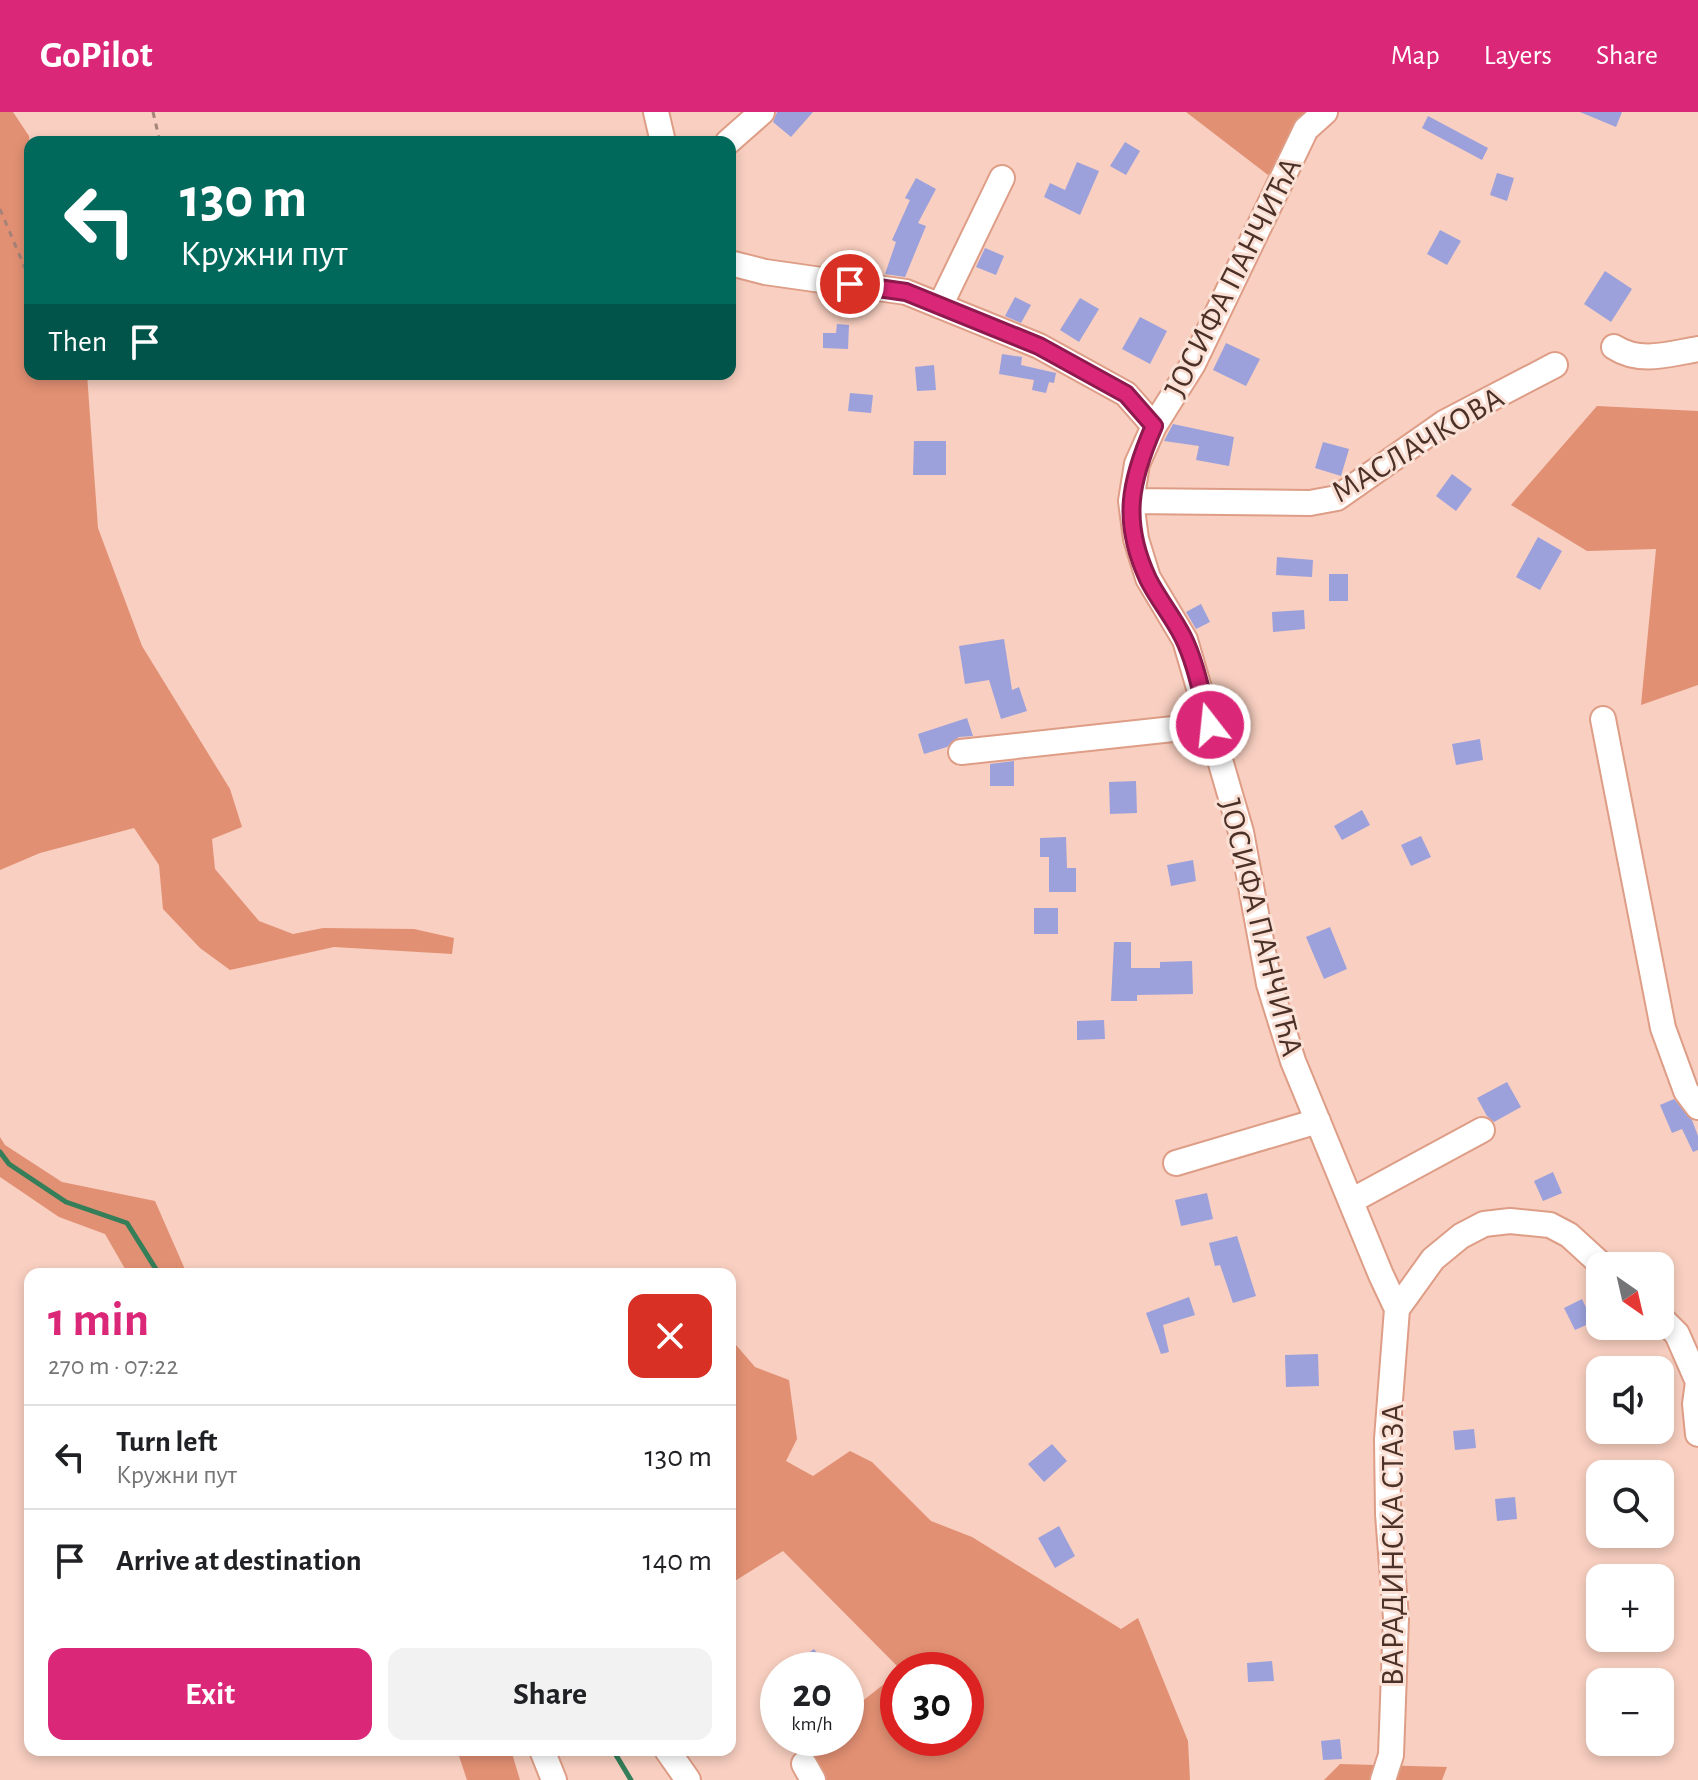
<!DOCTYPE html>
<meta charset="utf-8">
<style>
:root{--surface:#fff;--page:#f2f2f2;--text:#202124;--muted:#757577;--line:#e0e0e0;--accent:#db2777}
body{margin:0;font-family:"Alegreya Sans",sans-serif;background:var(--page);color:var(--text);height:100vh;display:flex;flex-direction:column;font-size:30px;white-space:nowrap}
*{box-sizing:border-box;margin:0}
p{font-size:26px;color:var(--muted)}
.icon{flex:none;width:44px;height:44px;fill:none;stroke:currentColor;stroke-width:2;stroke-linecap:round;stroke-linejoin:round}
.map{position:relative;flex:1;overflow:hidden}
.panel{position:absolute;left:24px;top:1156px;width:712px;height:488px;display:flex;flex-direction:column;background:var(--surface);border-radius:16px;box-shadow:0 4px 12px #0003}
.panel>*{flex:none}
.guide{position:absolute;left:24px;top:24px;width:712px;height:244px;border-radius:16px;box-shadow:0 4px 12px #0003;background:#00695c;color:#fff;overflow:hidden}
.needle{width:52px;rotate:146deg}
.buttons{position:absolute;left:1586px;top:1140px;display:grid;gap:16px}
.buttons a{display:grid;place-items:center;width:88px;height:88px;border-radius:16px;background:var(--surface);box-shadow:0 4px 12px #0003;font-size:40px}
.speed{position:absolute;left:760px;top:1540px;display:flex;gap:16px;font-size:40px;font-weight:700;text-align:center}
.speed>*{display:grid;place-content:center;width:104px;height:104px;border-radius:50%;background:var(--surface);box-shadow:0 4px 12px #0003;line-height:1}
.speed small{font-size:20px;font-weight:400}
.speed .limit{border:12px solid #d22;background:#fff;color:#111}
.pin{position:absolute;display:grid;place-items:center;width:68px;height:68px;color:#fff;margin:-34px;border:4px solid #fff;border-radius:50%;box-shadow:0 2px 8px #0007}
.me{position:absolute;width:88px;margin:-44px;rotate:344deg;stroke-linejoin:round;filter:drop-shadow(0 0 6px #0008)}
.turn{display:flex;align-items:center;gap:28px;height:168px;padding:0 24px;font-size:36px}
.turn .icon{width:104px;height:104px;stroke-width:2.5}
.turn b{display:block;font-size:56px;line-height:68px}
.then{display:flex;align-items:center;height:76px;padding:0 24px;background:#0003;gap:16px;font-size:30px}
.round{display:grid;place-items:center;flex:none;width:84px;height:84px;border-radius:16px;background:var(--page)}
.overview{display:flex;align-items:center;justify-content:space-between;height:136px;padding:0 24px}
h1{font-size:48px;font-weight:600;line-height:60px;color:var(--accent)}
.cta{display:flex;gap:16px;margin-top:auto;padding:16px 24px}
.cta a{flex:1;height:92px;border-radius:16px;background:var(--accent);color:#fff;font-size:32px;font-weight:600;line-height:92px;text-align:center}
.cta a+a{background:var(--page);color:var(--text)}
ul{padding:0;list-style:none}
li{display:flex;align-items:center;gap:24px;height:104px;padding:0 24px;border-top:2px solid var(--line)}
li div{flex:1}
li b{display:block;font-size:30px}
li em{font-style:normal}
header{display:flex;align-items:center;gap:48px;box-sizing:border-box;height:112px;padding:0 40px;background:var(--accent);color:#fff}
header strong{font-size:38px}
nav{display:flex;gap:44px;margin-inline-start:auto;font-size:28px}
.map>svg:first-child{display:block}
</style>
<header>
<strong>GoPilot</strong>
<nav><a>Map</a><a>Layers</a><a>Share</a></nav>
</header>
<div class="map">
<svg width="1698" height="1668" viewBox="0 0 1698 1668">
<rect width="100%" height="100%" fill="#f8cfc0"/>
<path fill="#e29073" d="M 0,0 L 13,0 L 29,24 L 30,33 L 30,262 L 87,262 L 98,416 L 142,534 L 230,677 L 242,715 L 212,727 L 215,757 L 259,809 L 293,822 L 323,816 L 414,817 L 454,826 L 452,842 L 334,835 L 230,858 L 200,836 L 163,797 L 159,753 L 134,716 L 40,741 L 0,758 Z
M 1186,0 L 1320,0 L 1268,63 Z
M 1597,294 L 1698,299 L 1698,573 L 1641,593 L 1656,437 L 1587,439 L 1511,393 Z
M 0,1025 L 5,1033 L 62,1070 L 155,1089 L 187,1162 L 128,1162 L 105,1122 L 59,1105 L 0,1065 Z
M 730,1226 L 755,1255 L 789,1268 L 797,1327 L 786,1349 L 813,1364 L 850,1339 L 872,1350 L 931,1409 L 972,1425 L 1121,1517 L 1138,1506 L 1188,1629 L 1190,1668 L 825,1668 L 806,1634 L 816,1626 L 846,1626 L 846,1602 L 898,1561 L 898,1626 L 966,1626 L 966,1558 L 901,1558 L 783,1439 L 730,1472 Z
M 457,1638 L 511,1638 L 520,1668 L 467,1668 Z
M 1340,1652 L 1447,1655 L 1442,1668 L 1324,1668 Z"/>
<g fill="none" stroke-linecap="round" stroke-linejoin="round">
<path stroke="#347e59" stroke-width="5" d="M 0,1040 L 9,1052 L 66,1090 L 127,1111 L 159,1162
M 613,1638 L 631,1668"/>
</g>
<path fill="#9ca1db" d="M 777,0 L 813,0 L 791,25 L 773,10 Z
M 1580,0 L 1622,0 L 1616,15 Z
M 1428,4 L 1488,36 L 1482,48 L 1422,16 Z
M 1125,30 L 1140,39 L 1126,63 L 1110,54 Z
M 1077,50 L 1099,59 L 1080,103 L 1044,85 L 1050,71 L 1065,78 Z
M 1497,61 L 1514,66 L 1507,89 L 1490,83 Z
M 916,66 L 936,77 L 918,111 L 926,114 L 905,165 L 885,162 L 896,130 L 892,128 L 910,88 L 905,86 Z
M 1440,118 L 1461,129 L 1447,153 L 1427,142 Z
M 985,136 L 1004,144 L 996,163 L 976,155 Z
M 1605,159 L 1632,177 L 1611,210 L 1584,192 Z
M 1015,185 L 1031,193 L 1021,211 L 1005,204 Z
M 1080,186 L 1099,197 L 1079,230 L 1060,218 Z
M 1140,205 L 1167,219 L 1150,252 L 1122,237 Z
M 837,212 L 849,213 L 848,237 L 823,236 L 823,221 L 836,221 Z
M 1226,231 L 1260,247 L 1246,274 L 1213,258 Z
M 1002,242 L 1022,245 L 1021,253 L 1056,261 L 1054,271 L 1049,270 L 1046,281 L 1032,278 L 1034,268 L 999,262 Z
M 934,253 L 936,278 L 917,279 L 915,255 Z
M 850,281 L 873,283 L 871,301 L 848,299 Z
M 1173,312 L 1234,325 L 1229,354 L 1196,348 L 1199,334 L 1164,329 Z
M 914,329 L 946,329 L 946,363 L 913,363 Z
M 1323,330 L 1349,337 L 1341,364 L 1315,356 Z
M 1452,362 L 1472,377 L 1456,399 L 1436,384 Z
M 1538,425 L 1562,439 L 1540,478 L 1516,465 Z
M 1277,445 L 1313,448 L 1312,465 L 1276,463 Z
M 1329,462 L 1348,462 L 1348,489 L 1329,489 Z
M 1201,492 L 1210,510 L 1196,517 L 1186,500 Z
M 1304,498 L 1305,517 L 1273,520 L 1272,500 Z
M 1004,527 L 1012,578 L 1019,575 L 1027,599 L 1001,607 L 989,568 L 965,572 L 959,534 Z
M 967,606 L 973,624 L 959,625 L 947,635 L 924,642 L 918,622 Z
M 1480,627 L 1483,648 L 1456,653 L 1452,632 Z
M 1014,649 L 1014,674 L 990,674 L 990,652 Z
M 1136,669 L 1137,701 L 1110,702 L 1109,670 Z
M 1362,698 L 1370,713 L 1342,728 L 1334,714 Z
M 1421,724 L 1431,745 L 1411,754 L 1401,733 Z
M 1066,725 L 1067,756 L 1076,756 L 1076,780 L 1049,780 L 1049,745 L 1040,745 L 1040,726 Z
M 1193,748 L 1196,769 L 1171,774 L 1167,753 Z
M 1034,796 L 1058,796 L 1058,822 L 1034,822 Z
M 1330,815 L 1347,857 L 1324,867 L 1306,825 Z
M 1114,830 L 1131,830 L 1131,856 L 1160,856 L 1160,850 L 1192,849 L 1193,882 L 1137,883 L 1137,889 L 1111,889 Z
M 1104,908 L 1105,927 L 1077,928 L 1077,909 Z
M 1507,970 L 1521,995 L 1494,1010 L 1487,1004 L 1477,986 Z
M 1674,987 L 1692,1008 L 1698,1024 L 1698,1038 L 1693,1040 L 1682,1017 L 1672,1021 L 1660,993 Z
M 1553,1060 L 1562,1081 L 1543,1089 L 1534,1069 Z
M 1207,1081 L 1213,1107 L 1181,1114 L 1175,1088 Z
M 1237,1124 L 1256,1184 L 1233,1191 L 1220,1153 L 1215,1154 L 1209,1131 Z
M 1189,1185 L 1195,1203 L 1163,1213 L 1169,1240 L 1161,1242 L 1146,1201 Z
M 1582,1187 L 1593,1210 L 1575,1218 L 1564,1196 Z
M 1318,1242 L 1319,1274 L 1286,1275 L 1285,1243 Z
M 1474,1317 L 1476,1336 L 1455,1338 L 1453,1319 Z
M 1052,1332 L 1067,1349 L 1044,1370 L 1028,1352 Z
M 1515,1385 L 1517,1407 L 1497,1409 L 1495,1387 Z
M 1059,1414 L 1075,1444 L 1055,1456 L 1038,1426 Z
M 814,1537 L 829,1558 L 785,1558 Z
M 1272,1549 L 1274,1569 L 1248,1570 L 1247,1551 Z
M 1340,1627 L 1342,1647 L 1323,1648 L 1321,1629 Z"/>
<g fill="none" stroke-linecap="round" stroke-linejoin="round">
<defs>
<path id="minor" d="M 656,0 L 663,30
M 1325,0 L 1306,17 L 1193,252 L 1154,314 L 1137,352 L 1131,389 L 1136,427 L 1148,466 L 1185,528 L 1241,720 L 1269,872 L 1293,949 L 1381,1163 L 1397,1197
M 728,30 L 762,0
M 730,151 L 765,160 L 906,180 L 1039,234 L 1126,282 L 1154,314
M 940,194 L 1002,66
M 1614,235 C 1640,252 1669,242 1698,237
M 1131,389 L 1310,391 L 1337,386 L 1444,311 L 1555,253
M 1603,607 L 1663,916 L 1686,979 L 1698,995
M 961,640 L 1210,613
M 1176,1051 L 1318,1009
M 1351,1089 L 1482,1018
M 1660,1205 L 1677,1222 L 1698,1270 L 1695,1292 L 1698,1322
M 542,1638 L 554,1668
M 667,1638 L 688,1668
M 804,1652 L 813,1668
M 1383,1668 L 1391,1643 L 1396,1506 L 1388,1402 L 1387,1327 L 1397,1197 L 1433,1147 L 1461,1124 L 1484,1112 L 1510,1109 L 1550,1113 L 1569,1123 L 1603,1154"/>
</defs>
<use href="#minor" stroke="#de9d86" stroke-width="28"/>
<path stroke="#a58376" stroke-width="3" stroke-dasharray="6 6" stroke-linecap="butt" d="M 153,0 L 160,30
M 0,97 L 30,168"/>
<use href="#minor" stroke="#fff" stroke-width="24"/>
</g>
<g fill="none" stroke-linecap="round" stroke-linejoin="round">
<defs>
<path id="route" d="M 850,172 L 906,180 L 1039,234 L 1126,282 L 1154,314 C 1130,369 1121,409 1148,467 C 1158,487 1173,505 1183,525 C 1196,551 1202,585 1210,613"/>
</defs>
<use href="#route" stroke="#8e194d" stroke-width="20"/>
<use href="#route" stroke="#db2777" stroke-width="14"/>
</g>
<g text-anchor="middle" stroke-width="6" stroke-linejoin="round" paint-order="stroke">
<g font-size="32" fill="#4b3127" stroke="#fbe0d6">
<text transform="translate(1232 165) rotate(-63)" y="11">ЈОСИФА ПАНЧИЋА</text>
<text transform="translate(1417 332) rotate(-31)" y="11">МАСЛАЧКОВА</text>
<text transform="translate(1262 815) rotate(76)" y="11">ЈОСИФА ПАНЧИЋА</text>
<text transform="translate(1392 1433) rotate(-90)" y="11">ВАРАДИНСКА СТАЗА</text>
</g>
</g>
</svg>
<div class="buttons">
<a><svg class="needle" viewBox="-14 -14 28 28"><path d="M0-13l5 13h-10z" fill="#e53935"/><path d="M0 13l5-13h-10z" fill="#757577"/></svg></a>
<a><svg class="icon" aria-label="sound" viewBox="0 0 24 24"><path d="M4 9h4l5-4v14l-5-4H4zM17 9q2 3 0 6"/></svg></a>
<a><svg class="icon" aria-label="search" viewBox="0 0 24 24"><circle cx="10" cy="10" r="6"/><path d="M15 15l6 6"/></svg></a>
<a>+</a>
<a>−</a>
</div>
<div class="speed"><div>20<small>km/h</small></div><div class="limit">30</div></div>
<div class="pin" style="left:850px;top:172px;background:#d93025"><svg class="icon" aria-label="arrive" viewBox="0 0 24 24"><path d="M6 21V4h12l-3 4 3 4H6"/></svg></div>
<svg class="me" style="left:1210px;top:613px" viewBox="-20 -20 40 40"><circle r="17" fill="#db2777" stroke="#fff" stroke-width="3"/><path d="M0-11L8 9 0 5-8 9z" fill="#fff"/></svg>
<div class="guide">
<div class="turn"><svg class="icon" aria-label="left" viewBox="0 0 24 24"><path d="M17 20v-9H6M10 6l-5 5 5 5"/></svg><div><b>130 m</b>Кружни пут</div></div>
<div class="then">Then<svg class="icon" aria-label="arrive" viewBox="0 0 24 24"><path d="M6 21V4h12l-3 4 3 4H6"/></svg></div>
</div>
<section class="panel">
<div class="overview"><div><h1>1 min</h1><p>270 m · 07:22</p></div><a class="round" style="background:#d93025;color:#fff"><svg class="icon" aria-label="close" viewBox="0 0 24 24"><path d="M6 6l12 12M18 6L6 18"/></svg></a></div>
<ul>
<li><svg class="icon" aria-label="left" viewBox="0 0 24 24"><path d="M17 20v-9H6M10 6l-5 5 5 5"/></svg><div><b>Turn left</b><p>Кружни пут</p></div><em>130 m</em></li>
<li><svg class="icon" aria-label="arrive" viewBox="0 0 24 24"><path d="M6 21V4h12l-3 4 3 4H6"/></svg><div><b>Arrive at destination</b></div><em>140 m</em></li>
</ul>
<div class="cta"><a>Exit</a><a>Share</a></div>
</section>
</div>
